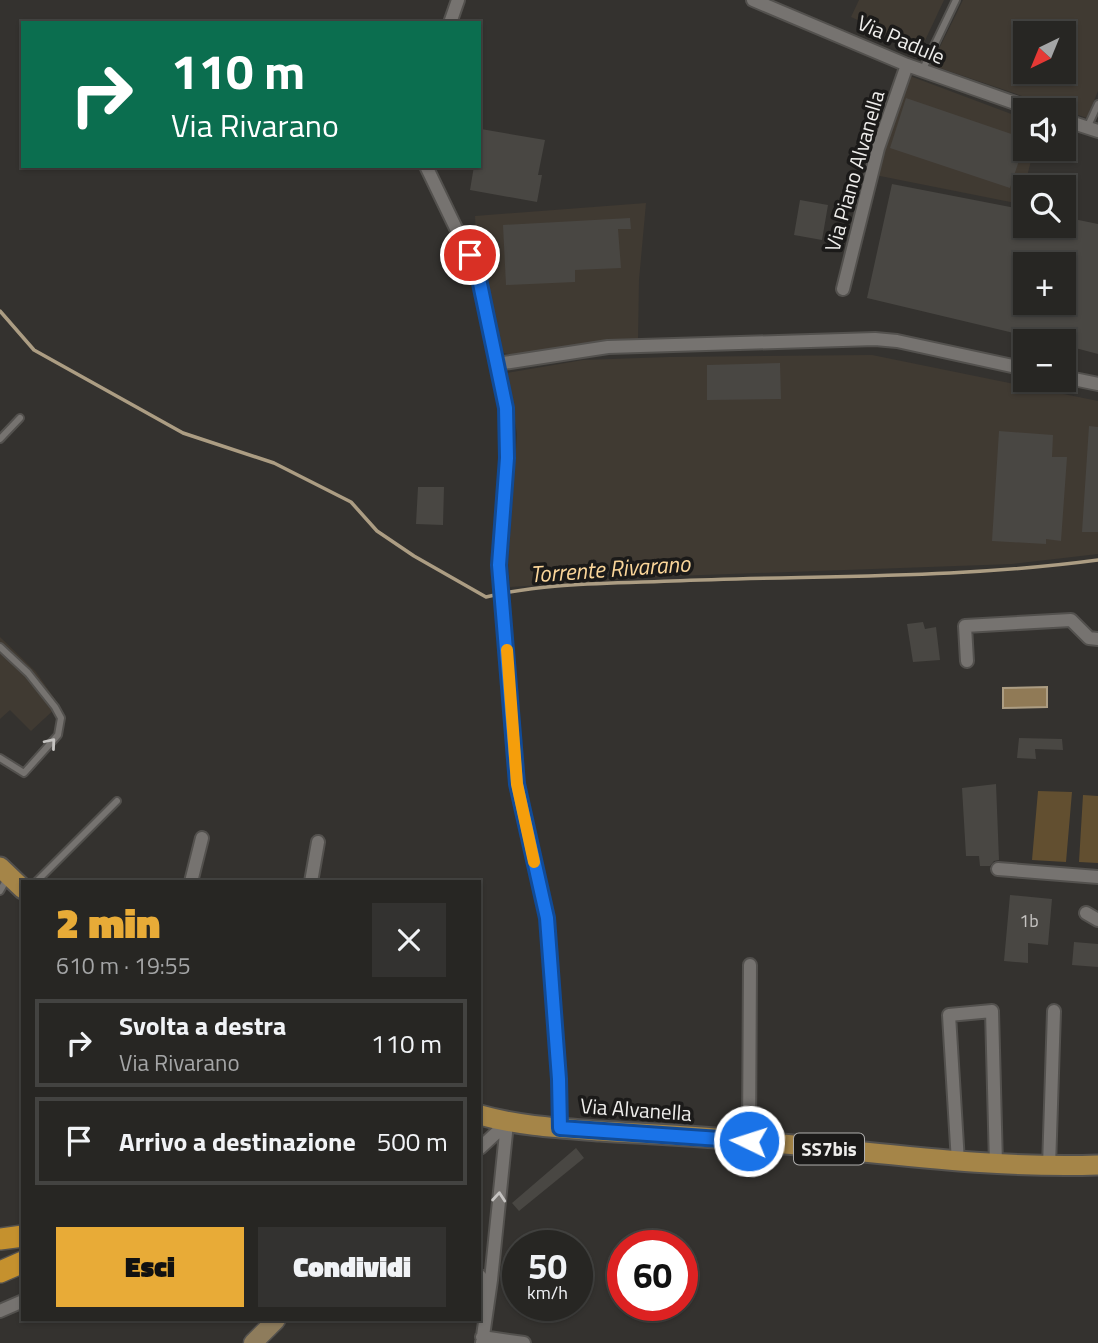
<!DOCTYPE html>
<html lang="it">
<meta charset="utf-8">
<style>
:root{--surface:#272623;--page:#333230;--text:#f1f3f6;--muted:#a4a5a6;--line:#434341;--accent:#e8ab37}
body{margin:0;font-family:"Titillium Web",sans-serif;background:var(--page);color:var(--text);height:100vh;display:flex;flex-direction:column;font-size:26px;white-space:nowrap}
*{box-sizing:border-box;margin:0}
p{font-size:23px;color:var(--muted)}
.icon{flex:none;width:38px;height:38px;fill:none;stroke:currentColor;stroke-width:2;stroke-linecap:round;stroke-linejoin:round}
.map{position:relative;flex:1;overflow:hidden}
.side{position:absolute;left:21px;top:880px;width:460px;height:441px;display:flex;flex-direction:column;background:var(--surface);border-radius:0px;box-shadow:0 2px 5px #0004,0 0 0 2px var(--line)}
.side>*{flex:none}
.banner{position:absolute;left:21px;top:21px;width:460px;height:147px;border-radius:0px;box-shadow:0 2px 5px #0004,0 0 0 2px var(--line);background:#0b6e4f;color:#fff;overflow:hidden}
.needle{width:46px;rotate:223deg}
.fabs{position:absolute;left:1013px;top:21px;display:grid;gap:14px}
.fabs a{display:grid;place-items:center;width:63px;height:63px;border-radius:0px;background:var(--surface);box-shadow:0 2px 5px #0004,0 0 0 2px var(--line);font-size:35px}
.speed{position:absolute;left:502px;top:1230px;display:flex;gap:14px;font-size:35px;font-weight:700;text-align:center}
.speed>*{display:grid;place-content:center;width:91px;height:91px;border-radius:50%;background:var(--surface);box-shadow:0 2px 5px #0004,0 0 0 2px var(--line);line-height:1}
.speed small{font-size:18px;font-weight:400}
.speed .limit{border:10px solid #d22;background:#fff;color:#111}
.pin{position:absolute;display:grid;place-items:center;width:60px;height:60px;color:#fff;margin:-30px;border:4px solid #fff;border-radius:50%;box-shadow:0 2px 7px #0007}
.me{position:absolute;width:77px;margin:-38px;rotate:274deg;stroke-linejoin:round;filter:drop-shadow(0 0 5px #0008)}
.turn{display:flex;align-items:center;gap:24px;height:147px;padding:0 35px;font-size:32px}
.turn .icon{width:91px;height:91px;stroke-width:2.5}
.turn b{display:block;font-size:49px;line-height:60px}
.round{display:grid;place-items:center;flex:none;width:74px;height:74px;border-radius:0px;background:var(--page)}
.summary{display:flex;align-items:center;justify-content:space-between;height:119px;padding:0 35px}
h1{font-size:42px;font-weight:800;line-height:52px;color:var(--accent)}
.action{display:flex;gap:14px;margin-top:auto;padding:14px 35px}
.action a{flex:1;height:80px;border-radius:0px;background:var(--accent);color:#111;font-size:28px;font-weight:800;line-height:80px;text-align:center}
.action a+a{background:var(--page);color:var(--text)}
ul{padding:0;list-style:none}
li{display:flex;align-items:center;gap:21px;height:88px;margin:0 14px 10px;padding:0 21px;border:4px solid var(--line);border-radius:0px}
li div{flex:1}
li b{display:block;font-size:26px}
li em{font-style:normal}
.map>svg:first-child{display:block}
</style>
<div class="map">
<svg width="1098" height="1343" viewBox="0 0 1098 1343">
<rect width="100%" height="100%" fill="#34322f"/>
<path fill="#403a32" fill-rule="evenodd" d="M 859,0 L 944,0 L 921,49 L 851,17 Z
M 963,0 L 1098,0 L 1098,91 L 1087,118 L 931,65 ZM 1064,33 L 1064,72 L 1026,72 L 1026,33 Z
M 910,76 L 1025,119 L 1026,149 L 1034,149 L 1020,204 L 875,175 L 882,148 Z
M 646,203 L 639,280 L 638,339 L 511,355 L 504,353 L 498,343 L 484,272 L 477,257 L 475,216 Z
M 872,355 L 1098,401 L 1098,554 L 1012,564 L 675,576 L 510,587 L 508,563 L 517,434 L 507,373 L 583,360 L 669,357 Z
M 0,637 L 36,672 L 59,705 L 31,731 L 10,710 L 0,719 Z"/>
<path fill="#624f30" d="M 1038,791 L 1072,792 L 1066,862 L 1032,860 Z
M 1083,795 L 1098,796 L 1098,863 L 1079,862 Z"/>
<path fill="#907a56" stroke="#ac9d83" stroke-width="2" d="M 1047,687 L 1047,707 L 1003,708 L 1003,688 Z"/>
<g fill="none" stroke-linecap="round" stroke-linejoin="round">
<path stroke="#ac9d83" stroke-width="3.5" d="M 0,311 L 34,350 L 183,433 L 274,463 L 351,502 L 377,531 L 414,556 L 486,597 C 547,582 609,584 672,581 C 814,575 957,579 1098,560"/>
</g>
<path fill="#494743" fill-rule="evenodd" d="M 906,98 L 1026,139 L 1010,188 L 890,148 Z
M 481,129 L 545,140 L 538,175 L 542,175 L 537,202 L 470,190 L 474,166 L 480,166 Z
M 892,184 L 1026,210 L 1026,226 L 1064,226 L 1064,217 L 1098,224 L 1098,354 L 1064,345 L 1064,341 L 1047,341 L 867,298 ZM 1026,264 L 1064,264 L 1064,303 L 1026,303 Z
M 800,200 L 828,205 L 822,240 L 794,235 Z
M 630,218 L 631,229 L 618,229 L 621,268 L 575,270 L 575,282 L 506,285 L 503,225 Z
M 780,363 L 781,399 L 707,400 L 707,365 Z
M 1089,426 L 1098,427 L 1098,532 L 1082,532 Z
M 999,431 L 1053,435 L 1052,457 L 1067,457 L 1061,541 L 1046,539 L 1046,544 L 992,541 Z
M 418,487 L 444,487 L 443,525 L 416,524 Z
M 923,622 L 925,629 L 936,627 L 940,660 L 913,662 L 907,624 Z
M 1019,738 L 1062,739 L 1063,750 L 1035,749 L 1036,759 L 1017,758 Z
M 996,784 L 999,860 L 994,861 L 990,866 L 980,866 L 979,856 L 966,856 L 962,788 Z
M 1010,895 L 1052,899 L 1048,945 L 1028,943 L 1028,963 L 1004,961 Z
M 1074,942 L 1098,944 L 1098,967 L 1072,965 Z
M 576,1148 L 584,1158 L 519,1211 L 512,1203 Z"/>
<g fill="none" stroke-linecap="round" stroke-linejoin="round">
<defs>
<path id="lane" d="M 922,71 L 956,0
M 1087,128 L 1098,104
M 0,439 L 20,418
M 0,647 L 28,673 L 55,707 L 61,718 L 58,735 L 24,773 L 0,758
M 36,882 L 117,801
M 0,891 L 8,877"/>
<path id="street" d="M 753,0 L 907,65 L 1035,110
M 450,23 L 458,0
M 1064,120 L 1098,131
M 426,166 L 478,274 L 506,408 L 507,458 L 499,565 L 517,784 L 547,918 L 559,1079 L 560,1128
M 843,289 L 878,148 L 907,65
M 497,364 L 608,347 L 875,339 L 897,341 L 1026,369
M 1064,377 L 1098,384
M 967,661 L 965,626 L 1071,620 L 1089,638 L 1098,639
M 998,869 L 1098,877
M 191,882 L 202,838
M 311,882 L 318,842
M 1086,913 L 1098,920
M 749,1141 L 750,965
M 480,1148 L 507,1123
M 958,1162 L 949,1015 L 992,1011 L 996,1165
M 1049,1167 L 1054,1011
M 480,1276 L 484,1303
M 0,1311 L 23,1301
M 482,1337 L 524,1343
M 482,1343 L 491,1280 L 507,1123"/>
<path id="secondary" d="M 253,1343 L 276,1320"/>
<path id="primary" d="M 0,867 L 23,889
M 480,1115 C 519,1126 559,1128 600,1131 C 650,1134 699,1136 749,1141 C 865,1150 981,1169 1098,1165"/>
<path id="highway" d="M 0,1239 L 23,1236
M 0,1272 L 23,1262"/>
</defs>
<use href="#lane" stroke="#53514e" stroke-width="10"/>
<use href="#street" stroke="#53514e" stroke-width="16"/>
<use href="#secondary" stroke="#53514e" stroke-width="21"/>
<use href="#primary" stroke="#53514e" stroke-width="23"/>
<use href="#highway" stroke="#53514e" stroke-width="24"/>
<use href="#lane" stroke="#767370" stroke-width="6"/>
<use href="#street" stroke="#767370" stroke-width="12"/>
<use href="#secondary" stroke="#8e7c5c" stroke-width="18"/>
<use href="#primary" stroke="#a58548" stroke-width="19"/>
<use href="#highway" stroke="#c5912e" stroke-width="21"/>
</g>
<defs><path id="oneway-chevron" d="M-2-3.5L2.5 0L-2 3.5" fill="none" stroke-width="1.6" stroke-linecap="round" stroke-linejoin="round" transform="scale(1.75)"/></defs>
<g stroke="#c5c3c1">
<use href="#oneway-chevron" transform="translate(51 743) rotate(-50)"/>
<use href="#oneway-chevron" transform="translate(499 1197) rotate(-85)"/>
</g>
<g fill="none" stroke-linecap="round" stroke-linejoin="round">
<defs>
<path id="route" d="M 470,255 L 478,274 L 506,408 L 507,458 L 499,565 L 517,784 L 547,918 L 559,1079 L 560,1128 L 749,1141"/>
</defs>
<use href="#route" stroke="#114b97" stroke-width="18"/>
<use href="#route" stroke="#1a73e8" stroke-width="12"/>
<path stroke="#f59e0b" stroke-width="12" d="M 507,650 L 517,784 L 534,862"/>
</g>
<g text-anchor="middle" stroke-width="7" stroke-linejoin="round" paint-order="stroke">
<g font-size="18" fill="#c6c4c2">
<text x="1029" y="927">1b</text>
</g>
<rect fill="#1b1a19" stroke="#afaead" stroke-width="2" x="794" y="1133.5" width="70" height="31" rx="5"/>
<g font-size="19" font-weight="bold" fill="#efeeec">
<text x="829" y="1156">SS7bis</text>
</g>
<g font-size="21" fill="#efeeec" stroke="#1b1a19">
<text transform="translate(901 40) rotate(23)" y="7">Via Padule</text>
<text transform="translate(855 171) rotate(-74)" y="7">Via Piano Alvanella</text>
<text transform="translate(636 1110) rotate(4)" y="7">Via Alvanella</text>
</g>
<g font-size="23" font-style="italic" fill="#fad599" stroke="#1b1a19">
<text transform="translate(610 569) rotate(-4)" y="8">Torrente Rivarano</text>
</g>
</g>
</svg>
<div class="fabs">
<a><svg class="needle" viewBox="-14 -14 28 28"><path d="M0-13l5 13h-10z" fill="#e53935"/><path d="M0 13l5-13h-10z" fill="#a4a5a6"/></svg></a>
<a><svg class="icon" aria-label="sound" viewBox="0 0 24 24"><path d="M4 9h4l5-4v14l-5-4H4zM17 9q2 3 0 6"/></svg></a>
<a><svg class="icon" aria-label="search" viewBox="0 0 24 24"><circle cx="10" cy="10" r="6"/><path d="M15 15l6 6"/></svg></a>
<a>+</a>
<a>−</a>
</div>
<div class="speed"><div>50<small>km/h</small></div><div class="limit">60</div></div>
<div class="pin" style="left:470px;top:255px;background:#d93025"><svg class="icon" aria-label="arrive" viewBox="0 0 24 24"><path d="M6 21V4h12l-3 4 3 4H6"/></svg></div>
<svg class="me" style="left:749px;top:1141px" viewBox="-20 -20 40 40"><circle r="17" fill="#1a73e8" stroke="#fff" stroke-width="3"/><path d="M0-11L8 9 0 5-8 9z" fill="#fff"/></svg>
<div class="banner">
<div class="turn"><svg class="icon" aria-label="right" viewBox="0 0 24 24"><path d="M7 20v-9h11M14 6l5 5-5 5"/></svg><div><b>110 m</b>Via Rivarano</div></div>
</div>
<section class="side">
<div class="summary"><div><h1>2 min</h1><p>610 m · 19:55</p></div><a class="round"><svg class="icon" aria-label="close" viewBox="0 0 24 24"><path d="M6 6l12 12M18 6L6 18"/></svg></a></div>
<ul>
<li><svg class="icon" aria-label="right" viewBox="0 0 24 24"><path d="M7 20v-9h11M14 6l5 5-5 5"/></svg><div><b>Svolta a destra</b><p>Via Rivarano</p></div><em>110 m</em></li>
<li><svg class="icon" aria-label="arrive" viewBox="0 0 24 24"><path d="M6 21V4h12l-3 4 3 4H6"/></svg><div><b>Arrivo a destinazione</b></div><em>500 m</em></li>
</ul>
<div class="action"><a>Esci</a><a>Condividi</a></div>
</section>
</div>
